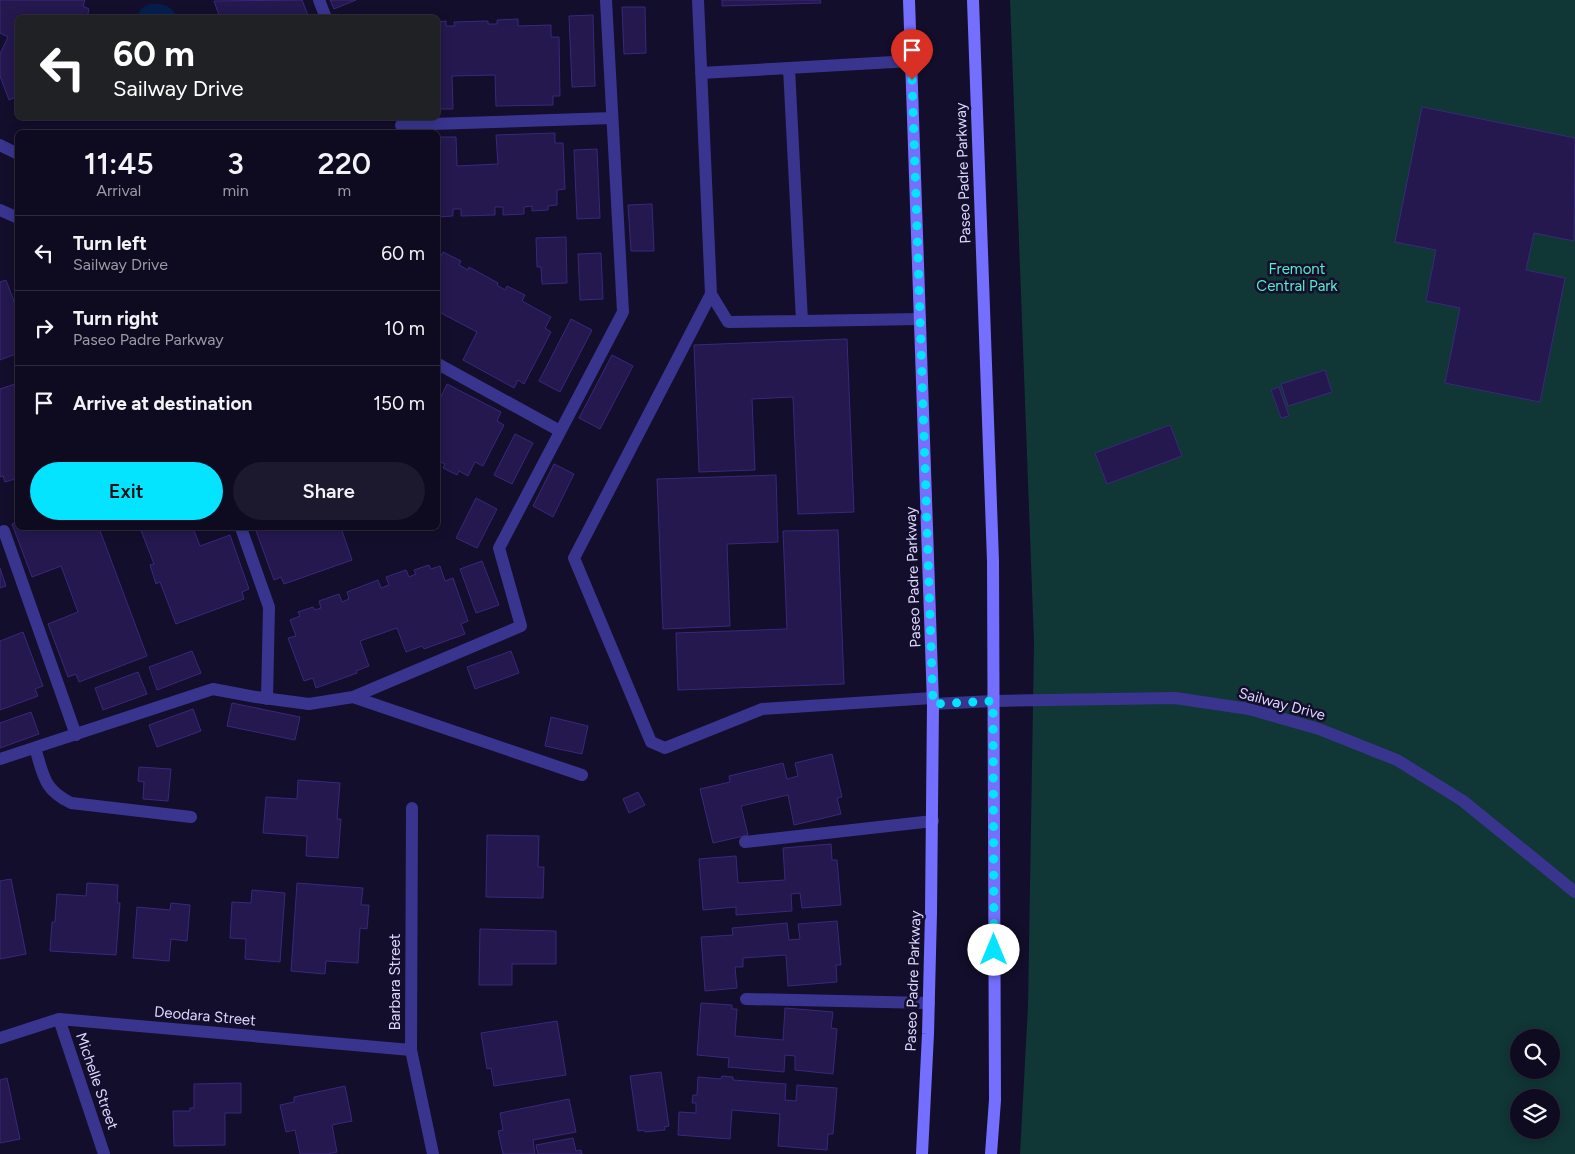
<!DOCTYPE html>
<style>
:root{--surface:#0e0a20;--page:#1c182d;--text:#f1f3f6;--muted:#9b9aa5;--line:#2e2b3e;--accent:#04e3ff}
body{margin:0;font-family:Figtree,sans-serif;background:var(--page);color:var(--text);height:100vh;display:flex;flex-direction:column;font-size:19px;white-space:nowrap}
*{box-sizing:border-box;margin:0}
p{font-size:16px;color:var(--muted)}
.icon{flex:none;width:28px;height:28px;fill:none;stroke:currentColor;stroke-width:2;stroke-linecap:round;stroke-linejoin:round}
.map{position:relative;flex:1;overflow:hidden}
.drawer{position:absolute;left:15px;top:130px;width:425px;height:400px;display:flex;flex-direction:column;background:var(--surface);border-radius:8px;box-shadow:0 2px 12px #0003,0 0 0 1px var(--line)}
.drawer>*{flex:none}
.guide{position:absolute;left:15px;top:15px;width:425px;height:105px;border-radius:8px;box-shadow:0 2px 12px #0003,0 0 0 1px var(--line);background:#202124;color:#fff;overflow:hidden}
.fabs{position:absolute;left:1510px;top:1029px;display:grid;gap:10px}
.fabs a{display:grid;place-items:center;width:50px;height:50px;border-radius:50%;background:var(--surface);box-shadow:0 2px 12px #0003,0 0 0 1px var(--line);font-size:25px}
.pin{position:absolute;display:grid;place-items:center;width:42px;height:42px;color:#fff;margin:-51px -21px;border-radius:50% 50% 50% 0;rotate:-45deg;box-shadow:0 0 5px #0007}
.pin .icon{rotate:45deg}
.me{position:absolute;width:55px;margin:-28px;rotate:0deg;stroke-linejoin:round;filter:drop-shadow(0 0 4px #0008)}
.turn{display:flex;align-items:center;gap:18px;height:105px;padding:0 15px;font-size:22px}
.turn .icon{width:65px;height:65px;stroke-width:2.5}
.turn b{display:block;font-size:35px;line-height:42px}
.eta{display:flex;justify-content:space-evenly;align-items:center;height:85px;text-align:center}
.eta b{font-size:30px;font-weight:600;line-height:35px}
.action{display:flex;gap:10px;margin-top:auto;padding:10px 15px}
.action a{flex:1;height:58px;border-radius:30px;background:var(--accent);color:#111;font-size:20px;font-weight:600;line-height:58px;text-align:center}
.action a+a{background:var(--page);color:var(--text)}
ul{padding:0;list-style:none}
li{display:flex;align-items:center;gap:15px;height:75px;padding:0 15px;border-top:1px solid var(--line)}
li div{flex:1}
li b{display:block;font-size:19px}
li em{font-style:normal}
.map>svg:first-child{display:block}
</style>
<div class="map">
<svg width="1575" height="1154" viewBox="0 0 1575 1154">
<rect width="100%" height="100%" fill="#130e2b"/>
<path fill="#103635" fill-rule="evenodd" d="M 1010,0 L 1575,0 L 1575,1154 L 1020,1154 L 1028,1006 L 1034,643 ZM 1519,1038 L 1551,1038 L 1551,1070 L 1519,1070 ZM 1519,1098 L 1551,1098 L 1551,1130 L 1519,1130 Z"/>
<path fill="#051f4d" d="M 150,4 C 162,3 172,6 177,17 L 136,17 L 142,8 Z"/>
<path fill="#24184e" stroke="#39287c" d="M 0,0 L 85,0 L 83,6 L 89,9 L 87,18 L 18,18 L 18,96 L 9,100 L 0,76 L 0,54 L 8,37 L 0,33 Z
M 302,0 L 309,18 L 220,18 L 214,1 Z
M 330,0 L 356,0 L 334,9 Z
M 722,0 L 820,0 L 821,3 L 722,6 Z
M 622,7 L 645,7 L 646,53 L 624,54 Z
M 593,15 L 595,86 L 572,87 L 569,16 Z
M 518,19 L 518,26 L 551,25 L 551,37 L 559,37 L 560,96 L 553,96 L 553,105 L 496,106 L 495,75 L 452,76 L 453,109 L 438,109 L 438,22 L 446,21 L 446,26 L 455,26 L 454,22 L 488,21 L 488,24 L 497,24 L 497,20 Z
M 1422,107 L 1575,138 L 1574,241 L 1534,233 L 1526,270 L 1565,278 L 1540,402 L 1445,383 L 1460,308 L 1426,301 L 1436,250 L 1395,242 Z
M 555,133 L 555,143 L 563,143 L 565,189 L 557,190 L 557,205 L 548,206 L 548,210 L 532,211 L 532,206 L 524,207 L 524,214 L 503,215 L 503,207 L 495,207 L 495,215 L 461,216 L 461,209 L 453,209 L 453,216 L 438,217 L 438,137 L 456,137 L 457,166 L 498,164 L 496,135 Z
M 597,149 L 600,218 L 577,219 L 574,150 Z
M 652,204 L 654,251 L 631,251 L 628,205 Z
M 566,237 L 567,283 L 542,284 L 541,267 L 537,267 L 536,238 Z
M 443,252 L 461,261 L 459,265 L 468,270 L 469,267 L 498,283 L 497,285 L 505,290 L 507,286 L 525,295 L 522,301 L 551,317 L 545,328 L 551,332 L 524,384 L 518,380 L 514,388 L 463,360 L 477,332 L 439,312 L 438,315 L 438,257 L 440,258 Z
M 601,253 L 603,299 L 580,300 L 578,254 Z
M 6,280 L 18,312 L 18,353 L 0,360 L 0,282 Z
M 571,319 L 592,330 L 560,392 L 539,381 Z
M 847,339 L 854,512 L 798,514 L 793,397 L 752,399 L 755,470 L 699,472 L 694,345 Z
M 612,355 L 633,366 L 600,429 L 579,418 Z
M 1325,370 L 1332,392 L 1288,406 L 1281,384 Z
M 18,383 L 18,478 L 5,482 L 3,476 L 0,477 L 0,389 Z
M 447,384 L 501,412 L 497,421 L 504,425 L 483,466 L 475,462 L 468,476 L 459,471 L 457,475 L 443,468 L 445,464 L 438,461 L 438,462 L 438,403 Z
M 1279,387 L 1289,416 L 1281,418 L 1271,390 Z
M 1170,425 L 1182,456 L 1107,484 L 1095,453 Z
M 515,434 L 533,443 L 512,484 L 494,475 Z
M 554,464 L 574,474 L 553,517 L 533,506 Z
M 776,475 L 778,542 L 727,544 L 730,626 L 663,629 L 657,479 Z
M 476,498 L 497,509 L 477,548 L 456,538 Z
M 18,521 L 18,528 L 99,528 L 147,656 L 79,682 L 76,674 L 68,677 L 48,624 L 78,612 L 61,566 L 32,577 L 12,524 Z
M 140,528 L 193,528 L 200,546 L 230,535 L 249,589 L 242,592 L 244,599 L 176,624 L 160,582 L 156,584 L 150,565 L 154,564 Z
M 255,528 L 341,528 L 352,560 L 284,584 L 281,577 L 274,580 Z
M 838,530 L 844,684 L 678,690 L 676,633 L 787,629 L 783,531 Z
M 482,561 L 499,605 L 476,613 L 460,569 Z
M 429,565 L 431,569 L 440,566 L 445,581 L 453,578 L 468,621 L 461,624 L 465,634 L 424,649 L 422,646 L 406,652 L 397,628 L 360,641 L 369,666 L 356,671 L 357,673 L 316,688 L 313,678 L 304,681 L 288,638 L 296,636 L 290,620 L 300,616 L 298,612 L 313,607 L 315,610 L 321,608 L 319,601 L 339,594 L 342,602 L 349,599 L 347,592 L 378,580 L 381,588 L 389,585 L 386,577 L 406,570 L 409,577 L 416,574 L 414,570 Z
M 0,568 L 6,586 L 0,588 Z
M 23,632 L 43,686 L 35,689 L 38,696 L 0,710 L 0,641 Z
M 192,651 L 201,673 L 157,690 L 149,667 Z
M 511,651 L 519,673 L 475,689 L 467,667 Z
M 138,672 L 147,694 L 103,710 L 95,688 Z
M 232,703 L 300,717 L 295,740 L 227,726 Z
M 193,709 L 201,731 L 157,747 L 149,725 Z
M 31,712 L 39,734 L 0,748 L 0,723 Z
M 551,717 L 588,726 L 582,754 L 545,746 Z
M 832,754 L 842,797 L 837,798 L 841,814 L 794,825 L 788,795 L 741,806 L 748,835 L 713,843 L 700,789 L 730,782 L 729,776 L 783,763 L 787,779 L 798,776 L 795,763 Z
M 139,767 L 171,769 L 168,801 L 143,799 L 144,782 L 138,781 Z
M 298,780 L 340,783 L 337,819 L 341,819 L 338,858 L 306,856 L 307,836 L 263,833 L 266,797 L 297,799 Z
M 638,792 L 645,805 L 629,813 L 623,799 Z
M 487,835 L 539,836 L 538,867 L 544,867 L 543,898 L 486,897 Z
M 831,844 L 832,860 L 837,860 L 841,905 L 802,908 L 800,893 L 791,894 L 792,911 L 736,915 L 736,907 L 703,910 L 699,859 L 736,856 L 738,883 L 785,880 L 783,848 Z
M 11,879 L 26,954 L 0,959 L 0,881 Z
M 87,883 L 118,885 L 117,903 L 120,903 L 116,955 L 50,951 L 52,922 L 55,922 L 57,894 L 86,896 Z
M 297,883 L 363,888 L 361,905 L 369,905 L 367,929 L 360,928 L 358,963 L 326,961 L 325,974 L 291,971 Z
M 252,890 L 285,893 L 280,962 L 245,959 L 246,939 L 230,938 L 232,902 L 251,903 Z
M 171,903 L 190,905 L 187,941 L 171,939 L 169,961 L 133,958 L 137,907 L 170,910 Z
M 837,921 L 841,965 L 836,965 L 837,982 L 788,986 L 786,955 L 743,958 L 743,967 L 735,967 L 737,988 L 705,991 L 701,937 L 733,935 L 732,928 L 787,923 L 789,940 L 800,939 L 798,924 Z
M 480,929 L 556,931 L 556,964 L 512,964 L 512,985 L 479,985 Z
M 701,1003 L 732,1005 L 732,1009 L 737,1009 L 735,1036 L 783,1040 L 785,1008 L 833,1012 L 831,1028 L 837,1029 L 833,1074 L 795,1070 L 795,1056 L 785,1055 L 784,1072 L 728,1067 L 729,1058 L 697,1055 Z
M 557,1021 L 566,1075 L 494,1086 L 491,1068 L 487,1069 L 481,1033 Z
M 661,1072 L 669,1126 L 664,1127 L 665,1130 L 645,1132 L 644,1130 L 638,1131 L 630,1076 Z
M 722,1076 L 733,1077 L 733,1080 L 786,1084 L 785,1100 L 796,1101 L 797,1085 L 837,1088 L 833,1134 L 828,1134 L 827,1150 L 778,1146 L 780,1114 L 732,1110 L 730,1139 L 678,1135 L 679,1112 L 696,1113 L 696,1103 L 692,1103 L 693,1095 L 697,1095 L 698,1077 L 721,1079 Z
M 7,1078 L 20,1139 L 0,1143 L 0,1080 Z
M 241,1083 L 241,1113 L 225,1113 L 225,1145 L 174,1146 L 173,1111 L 190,1111 L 190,1108 L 194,1108 L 194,1084 Z
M 345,1086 L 352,1121 L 332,1125 L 337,1152 L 327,1154 L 300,1154 L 295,1130 L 286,1132 L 280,1105 L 294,1102 L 294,1097 Z
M 569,1099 L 576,1132 L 533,1140 L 535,1154 L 503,1154 L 498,1131 L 503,1130 L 500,1113 Z
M 573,1138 L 576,1151 L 581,1150 L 582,1154 L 538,1154 L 536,1145 Z"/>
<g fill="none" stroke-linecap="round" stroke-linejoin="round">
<path stroke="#39358f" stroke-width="12" d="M 319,0 L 326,18
M 698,0 L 711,294 L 728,322 L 802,321 L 789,68
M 701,73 L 911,61
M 401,125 L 612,118
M 0,145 L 18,154
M 0,210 L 18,218
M 711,294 L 574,558 L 651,742 L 665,748 L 762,709 L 932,698
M 802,321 L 920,319
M 438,364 L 560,431
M 241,528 L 269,607 L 267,699
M 4,531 L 76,735
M 353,697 L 521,626 L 499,548 L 623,312 L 606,0
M 35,748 C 44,776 43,789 71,803 L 191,817
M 0,759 L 213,689 L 256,697 L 309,704 L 353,697 L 582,775
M 745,842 L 933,821
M 746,999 L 929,1003"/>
<path stroke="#39358f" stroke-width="12" d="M 933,704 L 993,701 L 1175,698 L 1249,709 L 1319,729 L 1397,760 L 1463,801 L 1575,892
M 412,808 L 411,1050 L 433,1154
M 59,1019 L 104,1154
M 0,1038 L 59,1019 L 411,1050"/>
<path stroke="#746fff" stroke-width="12" d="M 909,0 L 933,704 L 931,913 L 928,1034 L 922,1154
M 973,0 L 993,561 L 995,1100 L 991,1154"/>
</g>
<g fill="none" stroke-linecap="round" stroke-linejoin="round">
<path stroke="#04e3ff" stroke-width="9" stroke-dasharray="0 16.2" d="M 912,80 L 933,704 L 993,701 L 994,950"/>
</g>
<g text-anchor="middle" stroke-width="5" stroke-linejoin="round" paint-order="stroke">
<g font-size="15" fill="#ddd8ff" stroke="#130e2b">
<text transform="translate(963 173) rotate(-92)" y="5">Paseo Padre Parkway</text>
<text transform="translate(913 577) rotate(-92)" y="5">Paseo Padre Parkway</text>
<text transform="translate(1282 704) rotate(15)" y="5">Sailway Drive</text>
<text transform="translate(913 981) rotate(-88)" y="5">Paseo Padre Parkway</text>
<text transform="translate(395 982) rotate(-90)" y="5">Barbara Street</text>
<text transform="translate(205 1016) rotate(5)" y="5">Deodara Street</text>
<text transform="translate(97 1081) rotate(71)" y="5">Michelle Street</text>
</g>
<g font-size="15" fill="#57ecc8" stroke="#130e2b">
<text x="1297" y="274">Fremont<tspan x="1297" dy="17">Central Park</tspan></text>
</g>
</g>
</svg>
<div class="fabs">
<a><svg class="icon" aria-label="search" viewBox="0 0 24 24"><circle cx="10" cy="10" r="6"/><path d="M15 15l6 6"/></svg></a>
<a><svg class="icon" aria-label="layers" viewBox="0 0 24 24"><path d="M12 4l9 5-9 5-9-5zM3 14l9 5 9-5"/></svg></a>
</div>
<div class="pin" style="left:912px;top:80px;background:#d93025"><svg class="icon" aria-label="arrive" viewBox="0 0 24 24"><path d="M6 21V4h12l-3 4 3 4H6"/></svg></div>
<svg class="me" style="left:994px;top:950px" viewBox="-20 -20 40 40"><circle r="19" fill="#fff"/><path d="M0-13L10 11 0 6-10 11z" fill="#04e3ff"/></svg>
<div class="guide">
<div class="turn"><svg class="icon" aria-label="left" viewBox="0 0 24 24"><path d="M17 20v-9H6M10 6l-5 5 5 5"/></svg><div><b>60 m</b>Sailway Drive</div></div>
</div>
<section class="drawer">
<div class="eta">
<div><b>11:45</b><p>Arrival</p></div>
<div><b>3</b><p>min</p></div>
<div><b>220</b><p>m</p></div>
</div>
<ul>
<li><svg class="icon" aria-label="left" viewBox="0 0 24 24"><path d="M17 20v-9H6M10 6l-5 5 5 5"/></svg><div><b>Turn left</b><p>Sailway Drive</p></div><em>60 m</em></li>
<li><svg class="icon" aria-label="right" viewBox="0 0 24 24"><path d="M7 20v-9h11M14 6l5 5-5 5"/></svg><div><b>Turn right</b><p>Paseo Padre Parkway</p></div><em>10 m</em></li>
<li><svg class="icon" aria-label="arrive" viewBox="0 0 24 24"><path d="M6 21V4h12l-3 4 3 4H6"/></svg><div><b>Arrive at destination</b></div><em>150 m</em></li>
</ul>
<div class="action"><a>Exit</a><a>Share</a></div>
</section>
</div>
